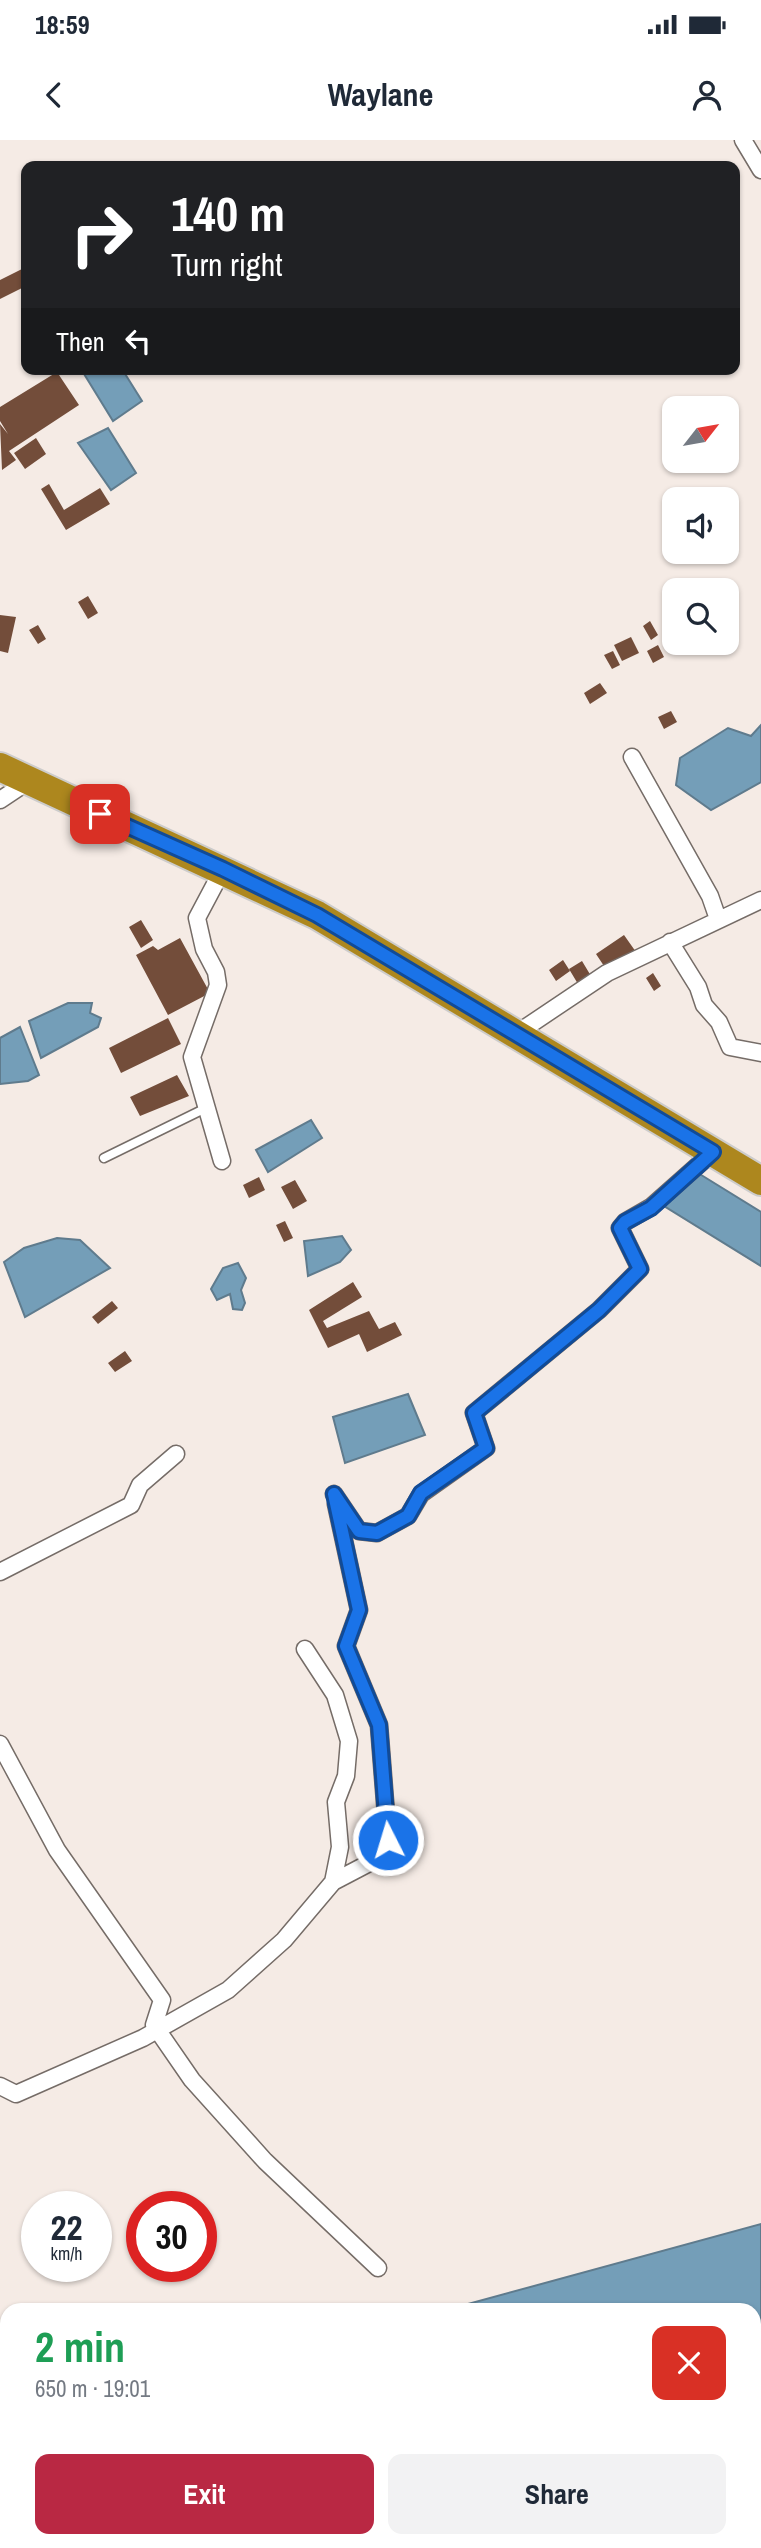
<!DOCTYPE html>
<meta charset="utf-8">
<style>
:root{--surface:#fff;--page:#f2f2f3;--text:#1f2937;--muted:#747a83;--accent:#b92843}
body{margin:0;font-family:"Archivo Narrow",sans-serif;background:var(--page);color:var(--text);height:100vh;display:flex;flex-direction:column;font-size:26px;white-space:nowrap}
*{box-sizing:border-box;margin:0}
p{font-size:23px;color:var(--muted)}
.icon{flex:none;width:38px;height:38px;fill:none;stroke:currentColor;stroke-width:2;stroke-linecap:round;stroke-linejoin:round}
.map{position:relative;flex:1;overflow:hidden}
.panel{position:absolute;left:0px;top:2163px;width:761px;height:245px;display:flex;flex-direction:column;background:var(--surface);border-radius:21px 21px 0 0;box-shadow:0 2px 5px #0004}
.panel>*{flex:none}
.hud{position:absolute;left:21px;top:21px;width:719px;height:214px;border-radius:14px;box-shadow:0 2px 5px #0004;background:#202124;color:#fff;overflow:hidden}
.needle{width:46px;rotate:59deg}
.buttons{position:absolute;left:662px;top:256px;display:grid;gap:14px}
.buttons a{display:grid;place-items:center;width:77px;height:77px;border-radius:14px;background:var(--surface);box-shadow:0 2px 5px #0004;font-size:35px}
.speed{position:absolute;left:21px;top:2051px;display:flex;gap:14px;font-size:35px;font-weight:700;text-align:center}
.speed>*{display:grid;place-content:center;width:91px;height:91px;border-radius:50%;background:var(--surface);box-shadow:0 2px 5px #0004;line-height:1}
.speed small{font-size:18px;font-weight:400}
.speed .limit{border:10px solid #d22;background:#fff;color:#111}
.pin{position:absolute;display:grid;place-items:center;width:60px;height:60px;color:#fff;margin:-30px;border-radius:14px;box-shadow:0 4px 10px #0006}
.me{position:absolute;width:77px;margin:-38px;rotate:355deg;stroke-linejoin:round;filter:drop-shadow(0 0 5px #0008)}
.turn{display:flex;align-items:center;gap:24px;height:147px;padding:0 35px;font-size:32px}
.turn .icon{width:91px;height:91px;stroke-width:2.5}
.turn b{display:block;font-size:49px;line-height:60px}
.then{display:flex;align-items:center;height:66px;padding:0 35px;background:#0003;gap:14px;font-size:26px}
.round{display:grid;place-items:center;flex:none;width:74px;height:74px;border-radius:14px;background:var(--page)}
.head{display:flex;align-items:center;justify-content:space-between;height:119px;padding:0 35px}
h1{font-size:42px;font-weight:800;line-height:52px;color:#1e9e55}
.button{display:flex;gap:14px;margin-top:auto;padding:14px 35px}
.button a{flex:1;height:80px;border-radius:14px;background:var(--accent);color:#fff;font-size:28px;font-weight:800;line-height:80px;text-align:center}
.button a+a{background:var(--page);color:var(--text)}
.status{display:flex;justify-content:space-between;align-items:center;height:49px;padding:0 35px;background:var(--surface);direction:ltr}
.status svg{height:19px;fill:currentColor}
header{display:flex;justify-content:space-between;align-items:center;height:91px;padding:0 35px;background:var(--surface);font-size:32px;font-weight:800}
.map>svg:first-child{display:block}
</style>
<div class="status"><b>18:59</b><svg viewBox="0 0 49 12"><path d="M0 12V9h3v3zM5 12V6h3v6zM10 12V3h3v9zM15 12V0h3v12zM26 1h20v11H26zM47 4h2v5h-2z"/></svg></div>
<header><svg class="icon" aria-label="back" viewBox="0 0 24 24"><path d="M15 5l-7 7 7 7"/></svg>Waylane<svg class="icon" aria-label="person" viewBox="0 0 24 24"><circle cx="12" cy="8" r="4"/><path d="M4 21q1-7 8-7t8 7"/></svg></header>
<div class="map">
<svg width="761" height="2408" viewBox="0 0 761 2408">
<rect width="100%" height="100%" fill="#f5ebe5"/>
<path fill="#749eb8" stroke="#5f7b8d" stroke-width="2" d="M 81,229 L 122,229 L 142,261 L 113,281 Z
M 108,288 L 136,333 L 111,350 L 78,303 Z
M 761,585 L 761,642 L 711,670 L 676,645 L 680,618 L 728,588 L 751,596 Z
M 68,863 L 92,863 L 90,873 L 101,878 L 98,887 L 41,918 L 29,881 Z
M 20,887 L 39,935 L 28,941 L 0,944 L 0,898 Z
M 311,980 L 322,998 L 268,1032 L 256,1010 Z
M 698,1033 L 761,1072 L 761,1126 L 664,1066 Z
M 342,1096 L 351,1110 L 340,1122 L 308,1136 L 304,1101 Z
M 57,1098 L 80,1100 L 110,1128 L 25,1177 L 4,1122 L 24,1108 Z
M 238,1123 L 246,1138 L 241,1150 L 245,1163 L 242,1170 L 233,1169 L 230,1154 L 217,1160 L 211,1149 L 223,1128 Z
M 408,1254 L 425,1295 L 345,1323 L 333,1277 Z
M 761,2084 L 761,2367 L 754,2369 L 754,2170 L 446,2170 Z
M 7,2290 L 7,2401 L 613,2401 L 582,2408 L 0,2408 L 0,2292 Z"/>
<path fill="#734d3a" d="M 26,127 L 26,146 L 0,159 L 0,140 Z
M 57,232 L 79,265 L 9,311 L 16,320 L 2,330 L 0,284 L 8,294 L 0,281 L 0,267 Z
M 36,298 L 46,314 L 25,329 L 14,313 Z
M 49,344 L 64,370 L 100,348 L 110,364 L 66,390 L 41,349 Z
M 726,382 L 738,400 L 726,408 Z
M 88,456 L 98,473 L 88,479 L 78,462 Z
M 0,475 L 16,477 L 8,513 L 0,511 Z
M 650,481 L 658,495 L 651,500 L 643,486 Z
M 38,485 L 46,499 L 38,504 L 29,490 Z
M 631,497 L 639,513 L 622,521 L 614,505 Z
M 658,505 L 664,517 L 653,523 L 647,511 Z
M 613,511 L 620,525 L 612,529 L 604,515 Z
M 600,543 L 607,553 L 590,564 L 584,553 Z
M 671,571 L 677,582 L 664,589 L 658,577 Z
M 141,780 L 153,800 L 141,808 L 129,787 Z
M 624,795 L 636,812 L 608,832 L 596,814 Z
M 180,798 L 210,853 L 168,875 L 136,815 L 153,806 L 158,810 Z
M 563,820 L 570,831 L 556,841 L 549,830 Z
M 582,821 L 591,836 L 578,844 L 569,829 Z
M 653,833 L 661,846 L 654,851 L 646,838 Z
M 168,878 L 181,904 L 121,933 L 109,908 Z
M 177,935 L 189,956 L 140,976 L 130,957 Z
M 259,1037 L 265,1050 L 249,1058 L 243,1045 Z
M 295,1040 L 307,1061 L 293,1069 L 281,1047 Z
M 285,1081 L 293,1098 L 284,1102 L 276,1085 Z
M 353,1142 L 362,1157 L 323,1181 L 327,1188 L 369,1171 L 379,1189 L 395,1182 L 402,1195 L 367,1212 L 359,1194 L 328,1208 L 309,1170 Z
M 112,1161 L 118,1168 L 98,1184 L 92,1177 Z
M 125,1211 L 132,1221 L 115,1232 L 108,1223 Z"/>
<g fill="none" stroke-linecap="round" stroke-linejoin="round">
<defs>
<path id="lane" d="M 104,1018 L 206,968"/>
<path id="street" d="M 743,0 L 761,30
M 632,617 L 710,756 L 718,779
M 0,660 L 27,642
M 670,802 L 698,847 L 704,865 L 719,882 L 730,907 L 761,913
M 516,894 L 607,833 L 761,760
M 222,1021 L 192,917 L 218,845 L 216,832 L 204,809 L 197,778 L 223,729
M 334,1354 L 359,1391 L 377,1393 L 408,1376 L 421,1354 L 486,1308 L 474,1273 L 599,1170 L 640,1129 L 620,1088 L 625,1082 L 651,1067 L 713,1012
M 0,1432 L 131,1365 L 140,1345 L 176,1314
M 0,1604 L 57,1710 L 162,1860 L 154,1885 L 192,1940 L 265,2021 L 378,2128
M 333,1742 L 375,1720 L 388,1700 L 379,1585 L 346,1506 L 359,1470 L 336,1364
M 0,1946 L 16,1954 L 143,1898 L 228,1850 L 284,1800 L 333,1742 L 340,1707 L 336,1662 L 346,1636 L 349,1601 L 335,1555 L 305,1509"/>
<path id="highway" d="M 0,627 L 317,775 L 761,1041"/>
</defs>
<use href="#lane" stroke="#756c67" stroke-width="11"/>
<use href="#street" stroke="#756c67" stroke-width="19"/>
<use href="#highway" stroke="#cdcccb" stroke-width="32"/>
<use href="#lane" stroke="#fff" stroke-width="8"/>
<use href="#street" stroke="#fff" stroke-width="16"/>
<use href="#highway" stroke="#ad871e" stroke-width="28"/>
</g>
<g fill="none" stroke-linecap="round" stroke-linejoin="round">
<defs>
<path id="route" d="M 100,674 L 223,729 L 317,775 L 713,1012 L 651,1068 L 625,1082 L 620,1088 L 640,1129 L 599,1170 L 474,1273 L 486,1308 L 421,1353 L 408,1376 L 377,1393 L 359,1391 L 334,1354 L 359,1470 L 346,1506 L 379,1585 L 388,1700"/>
</defs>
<use href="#route" stroke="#114b97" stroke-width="18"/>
<use href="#route" stroke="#1a73e8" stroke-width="12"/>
</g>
</svg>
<div class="buttons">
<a><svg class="needle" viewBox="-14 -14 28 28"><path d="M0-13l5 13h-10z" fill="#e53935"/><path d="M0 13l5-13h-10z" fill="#747a83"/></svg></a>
<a><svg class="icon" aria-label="sound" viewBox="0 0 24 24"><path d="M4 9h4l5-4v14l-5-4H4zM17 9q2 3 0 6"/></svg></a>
<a><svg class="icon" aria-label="search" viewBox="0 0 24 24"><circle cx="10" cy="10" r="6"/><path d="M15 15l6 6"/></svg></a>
</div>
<div class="speed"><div>22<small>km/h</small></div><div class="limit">30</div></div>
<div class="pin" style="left:100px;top:674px;background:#d93025"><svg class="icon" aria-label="arrive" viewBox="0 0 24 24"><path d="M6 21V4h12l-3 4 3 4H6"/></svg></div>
<svg class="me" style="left:388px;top:1700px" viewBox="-20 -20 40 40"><circle r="17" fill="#1a73e8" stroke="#fff" stroke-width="3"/><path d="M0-11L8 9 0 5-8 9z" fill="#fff"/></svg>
<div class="hud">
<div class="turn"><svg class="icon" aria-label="right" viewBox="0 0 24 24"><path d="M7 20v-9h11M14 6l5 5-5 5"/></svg><div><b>140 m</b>Turn right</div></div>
<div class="then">Then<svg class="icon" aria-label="left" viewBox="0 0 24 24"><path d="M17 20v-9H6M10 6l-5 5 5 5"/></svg></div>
</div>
<section class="panel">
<div class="head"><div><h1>2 min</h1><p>650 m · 19:01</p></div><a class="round" style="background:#d93025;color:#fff"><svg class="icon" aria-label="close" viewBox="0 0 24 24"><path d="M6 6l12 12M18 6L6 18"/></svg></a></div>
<div class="button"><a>Exit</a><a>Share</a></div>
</section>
</div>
